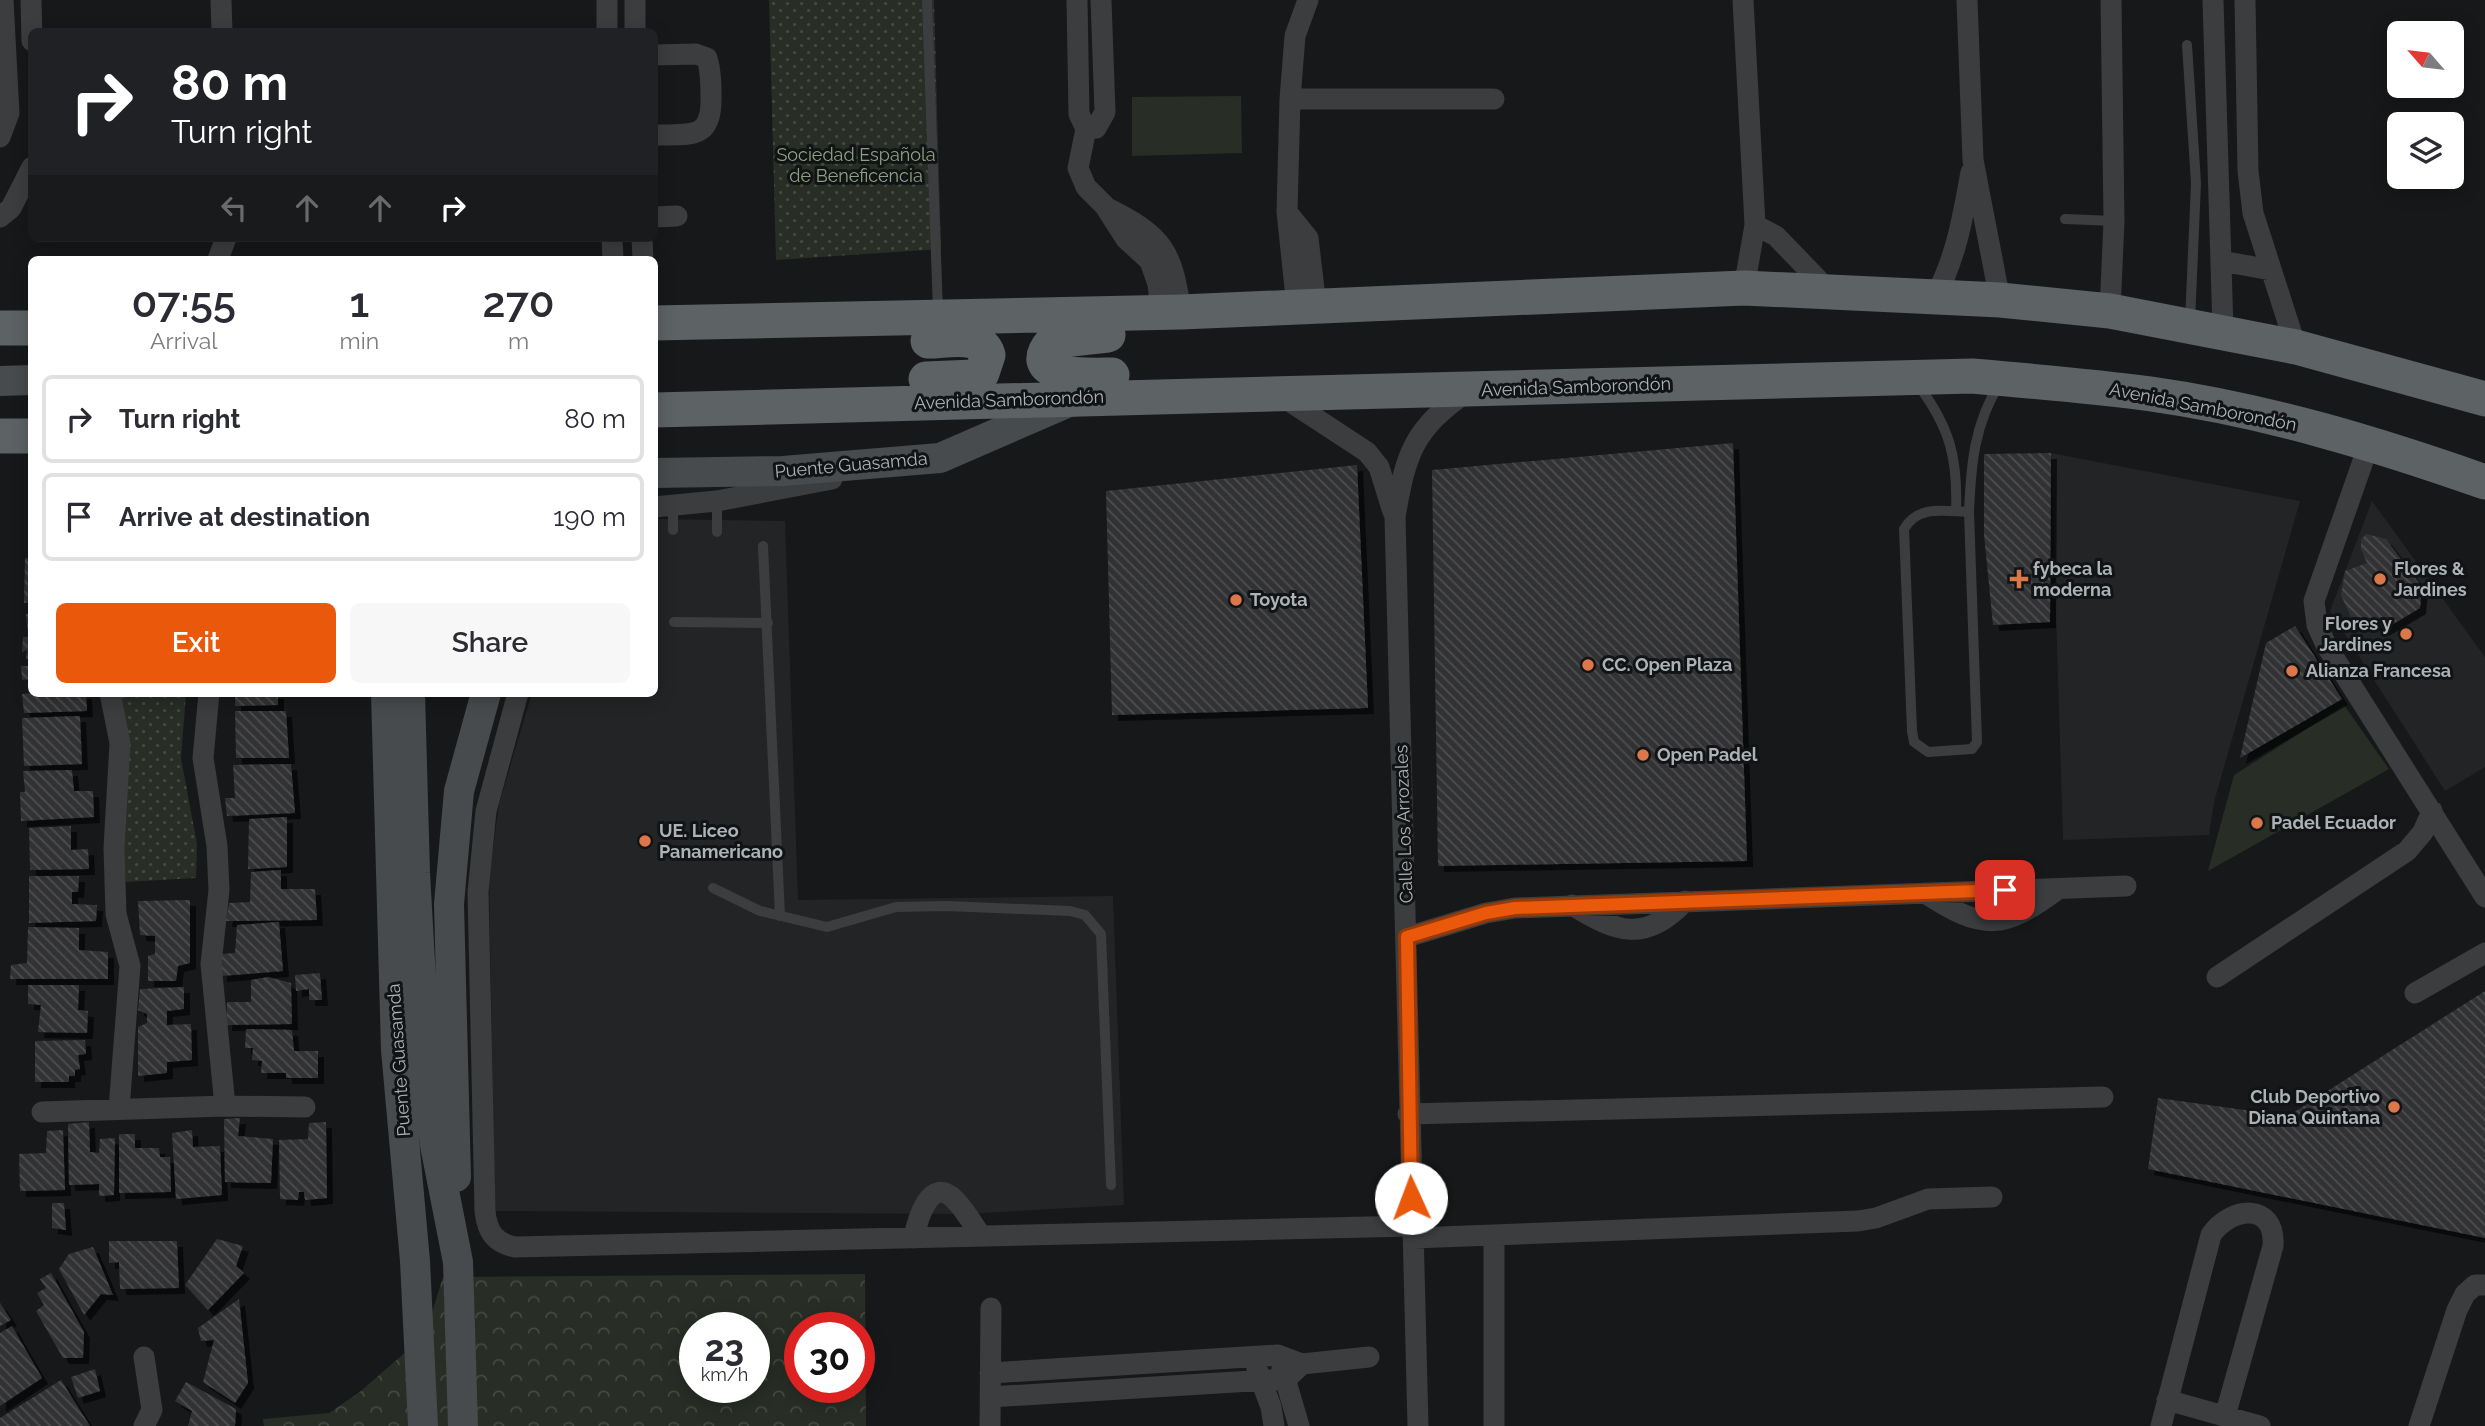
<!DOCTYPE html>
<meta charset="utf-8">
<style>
:root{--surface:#fff;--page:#f7f7f7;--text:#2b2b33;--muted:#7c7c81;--line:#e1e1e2;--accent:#ea580c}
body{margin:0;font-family:Raleway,sans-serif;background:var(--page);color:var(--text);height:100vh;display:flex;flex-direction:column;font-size:26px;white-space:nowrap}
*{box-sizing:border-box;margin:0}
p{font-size:23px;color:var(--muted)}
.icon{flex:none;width:38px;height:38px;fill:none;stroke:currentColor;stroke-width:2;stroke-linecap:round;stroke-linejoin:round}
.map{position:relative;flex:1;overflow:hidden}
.sheet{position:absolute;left:28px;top:256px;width:630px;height:441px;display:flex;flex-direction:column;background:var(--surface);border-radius:10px;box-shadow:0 4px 18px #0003}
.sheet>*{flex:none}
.banner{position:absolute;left:28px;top:28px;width:630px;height:214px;border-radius:10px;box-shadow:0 4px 18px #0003;background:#202124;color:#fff;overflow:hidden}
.needle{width:46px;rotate:298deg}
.fabs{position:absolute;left:2387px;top:21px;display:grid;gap:14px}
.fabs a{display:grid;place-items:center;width:77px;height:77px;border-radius:10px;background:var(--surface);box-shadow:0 4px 18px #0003;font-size:35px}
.speed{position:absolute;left:679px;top:1312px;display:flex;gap:14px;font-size:35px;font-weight:700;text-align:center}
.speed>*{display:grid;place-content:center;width:91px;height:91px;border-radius:50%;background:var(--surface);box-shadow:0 4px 18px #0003;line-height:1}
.speed small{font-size:18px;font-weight:400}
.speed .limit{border:10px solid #d22;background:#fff;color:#111}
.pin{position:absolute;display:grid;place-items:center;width:60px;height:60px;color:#fff;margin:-30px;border-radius:14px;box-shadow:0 4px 10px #0006}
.me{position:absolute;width:77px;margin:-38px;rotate:358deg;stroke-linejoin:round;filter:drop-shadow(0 0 5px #0008)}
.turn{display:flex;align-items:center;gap:24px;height:147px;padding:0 28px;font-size:32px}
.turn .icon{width:91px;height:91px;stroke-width:2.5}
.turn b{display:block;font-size:49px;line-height:60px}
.lanes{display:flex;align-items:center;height:66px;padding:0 28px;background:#0003;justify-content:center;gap:35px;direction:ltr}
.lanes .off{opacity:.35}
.eta{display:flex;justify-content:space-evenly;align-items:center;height:119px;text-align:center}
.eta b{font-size:42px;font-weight:600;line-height:49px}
.cta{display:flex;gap:14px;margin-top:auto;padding:14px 28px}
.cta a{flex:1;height:80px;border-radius:10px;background:var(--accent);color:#fff;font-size:28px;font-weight:600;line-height:80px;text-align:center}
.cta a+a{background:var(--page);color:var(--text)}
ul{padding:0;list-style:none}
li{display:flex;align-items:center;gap:21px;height:88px;margin:0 14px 10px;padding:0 14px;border:4px solid var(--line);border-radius:10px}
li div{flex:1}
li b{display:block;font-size:26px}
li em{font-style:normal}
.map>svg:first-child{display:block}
</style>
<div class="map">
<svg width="2485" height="1426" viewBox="0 0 2485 1426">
<defs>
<pattern id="forest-crowns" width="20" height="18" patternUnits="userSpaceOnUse" patternTransform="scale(1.75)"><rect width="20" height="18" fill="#282d26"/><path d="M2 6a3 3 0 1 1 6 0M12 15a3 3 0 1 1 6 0" fill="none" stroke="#444943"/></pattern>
<pattern id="park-dots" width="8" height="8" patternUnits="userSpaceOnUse" patternTransform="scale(1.75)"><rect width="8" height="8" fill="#282d26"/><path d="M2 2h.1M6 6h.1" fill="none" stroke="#444943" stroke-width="1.8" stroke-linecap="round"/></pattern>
<pattern id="building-back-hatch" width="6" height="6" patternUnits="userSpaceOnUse" patternTransform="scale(1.75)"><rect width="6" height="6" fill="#323335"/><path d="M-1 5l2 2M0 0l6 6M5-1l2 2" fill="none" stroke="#4d4e50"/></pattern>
<filter id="shadow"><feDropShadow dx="6" dy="6" stdDeviation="0" flood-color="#0009"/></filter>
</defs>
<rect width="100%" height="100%" fill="#171819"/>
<path fill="#232426" d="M 2051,453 L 2300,501 L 2214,802 L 2209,835 L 2063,840 Z
M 2372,501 L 2485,657 L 2485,767 L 2445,791 L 2330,611 Z
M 655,519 L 785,521 L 798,900 L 1113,896 L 1124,1205 L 964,1214 L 495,1211 L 489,878 L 499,804 L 532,693 L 654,693 Z"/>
<path fill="url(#forest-crowns)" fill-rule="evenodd" d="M 865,1274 L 866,1426 L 264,1426 L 263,1419 L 329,1413 L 361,1391 L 425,1335 L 443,1277 ZM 695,1328 L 754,1328 L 754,1388 L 695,1388 ZM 800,1328 L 859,1328 L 859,1388 L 800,1388 Z"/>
<path fill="url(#park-dots)" d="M 769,0 L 934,0 L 941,249 L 776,260 Z
M 116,693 L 186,693 L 181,758 L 197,844 L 196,878 L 126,882 L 119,848 Z"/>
<path fill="#282d26" d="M 1241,96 L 1242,153 L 1132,156 L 1132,97 Z
M 2344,705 L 2389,769 L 2208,871 L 2234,775 Z"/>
<path fill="url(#building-back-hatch)" filter="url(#shadow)" d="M 1733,443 L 1747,861 L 1438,866 L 1432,470 Z
M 2051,453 L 2050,622 L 1993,625 L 1984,535 L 1984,454 Z
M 1357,465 L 1368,708 L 1112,715 L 1106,491 Z
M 2366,534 L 2386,539 L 2422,587 L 2420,608 L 2383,630 L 2379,622 L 2374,625 L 2352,619 L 2341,595 L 2345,571 L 2367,563 L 2361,549 L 2361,540 Z
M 25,558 L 32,558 L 32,603 L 24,603 Z
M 32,613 L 32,659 L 26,659 L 27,650 L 22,652 L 23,637 L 28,637 L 26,614 Z
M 2295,626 L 2342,699 L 2240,758 L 2266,643 Z
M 21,666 L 32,666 L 32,679 L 22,680 Z
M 33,693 L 86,693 L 87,711 L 24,713 L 22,694 Z
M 235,693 L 278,693 L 278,705 L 235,706 Z
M 235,711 L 286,711 L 289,758 L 236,758 Z
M 80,716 L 82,764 L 24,766 L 22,718 Z
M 291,764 L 295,813 L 227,816 L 225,798 L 235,798 L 233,765 Z
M 72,770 L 74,791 L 93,791 L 94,817 L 21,821 L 20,792 L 25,792 L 23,771 Z
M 287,817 L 287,867 L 248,869 L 249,819 Z
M 71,826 L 71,850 L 88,849 L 89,869 L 30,870 L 29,828 Z
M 281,870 L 281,889 L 315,889 L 317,920 L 226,921 L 229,903 L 250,902 L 251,872 Z
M 29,876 L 79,876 L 78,892 L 72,892 L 72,904 L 97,905 L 96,921 L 29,923 Z
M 190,900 L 190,963 L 178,966 L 176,981 L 148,981 L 148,956 L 155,954 L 155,936 L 140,935 L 138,901 Z
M 279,922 L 283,971 L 221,976 L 221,954 L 235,953 L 237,925 Z
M 28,927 L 79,928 L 79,950 L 108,952 L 108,979 L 10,979 L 11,965 L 27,963 Z
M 320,973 L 322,1000 L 309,1000 L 309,989 L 296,991 L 295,975 Z
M 268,977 L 291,983 L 292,1024 L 226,1025 L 227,1002 L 251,1002 L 251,980 Z
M 28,985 L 79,985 L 78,1010 L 88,1011 L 87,1033 L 38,1032 L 41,1005 L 28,1004 Z
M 184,987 L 184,1009 L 167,1011 L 167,1025 L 191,1024 L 192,1060 L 167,1062 L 167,1073 L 138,1076 L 138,1027 L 147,1023 L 147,1014 L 138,1010 L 140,989 Z
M 2485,991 L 2485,1238 L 2148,1169 L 2158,1098 L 2288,1116 Z
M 246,1029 L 292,1030 L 294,1051 L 318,1051 L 318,1078 L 286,1078 L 286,1073 L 261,1073 L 262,1061 L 252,1060 L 253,1048 L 245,1048 Z
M 85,1040 L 86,1054 L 78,1055 L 80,1069 L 75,1070 L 75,1076 L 69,1076 L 69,1082 L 35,1082 L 35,1041 Z
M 240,1118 L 238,1136 L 273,1139 L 271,1183 L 225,1182 L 224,1119 Z
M 89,1122 L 90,1152 L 99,1153 L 100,1139 L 115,1138 L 114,1195 L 99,1196 L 99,1184 L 69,1185 L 68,1124 Z
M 326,1122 L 327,1198 L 305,1200 L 304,1192 L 299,1192 L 298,1200 L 280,1199 L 279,1140 L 308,1139 L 309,1123 Z
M 63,1130 L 65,1190 L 20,1191 L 19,1154 L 46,1153 L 47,1131 Z
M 192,1130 L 193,1147 L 220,1146 L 222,1195 L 176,1199 L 172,1133 Z
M 119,1134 L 135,1134 L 135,1148 L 159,1148 L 160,1157 L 170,1157 L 171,1192 L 119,1193 Z
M 52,1203 L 64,1203 L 66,1230 L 52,1228 Z
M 217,1239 L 243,1246 L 236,1266 L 244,1273 L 208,1310 L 185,1285 Z
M 109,1241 L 177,1241 L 179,1288 L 120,1289 L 119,1262 L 109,1263 Z
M 93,1247 L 113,1295 L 101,1294 L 84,1315 L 59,1269 L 69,1254 Z
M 51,1273 L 84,1332 L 83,1358 L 63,1358 L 36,1311 L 44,1305 L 37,1293 L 46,1288 L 40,1279 Z
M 239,1299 L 248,1383 L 235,1403 L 203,1382 L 214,1340 L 201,1341 L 198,1328 Z
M 0,1303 L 11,1320 L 0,1326 Z
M 12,1326 L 42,1378 L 0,1406 L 0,1333 Z
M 95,1369 L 100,1391 L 78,1398 L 71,1377 Z
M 61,1380 L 90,1426 L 0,1426 L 0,1418 Z
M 186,1382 L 236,1409 L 235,1426 L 188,1426 L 192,1411 L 175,1401 Z"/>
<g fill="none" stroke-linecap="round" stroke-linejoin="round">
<path stroke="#3b3d3f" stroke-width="10" d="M 927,0 L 938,312
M 2187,45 L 2196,183 L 2190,322
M 2065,219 L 2114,221
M 1918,385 C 1950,427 1958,459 1956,511
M 1969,512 C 1944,511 1918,505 1904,529 L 1912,731 L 1914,742 L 1928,752 L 1972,749 L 1977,742 L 1969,512 C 1971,465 1974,424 2000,383
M 673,530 L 673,507
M 717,532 L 717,501
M 763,546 L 780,916
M 674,622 L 768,623
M 713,888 L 760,911 L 827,927 L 896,907 L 947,906 L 1070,911 L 1085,915 L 1101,934 L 1111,1185"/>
<path stroke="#3b3d3f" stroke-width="21" d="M 31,0 L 32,41
M 221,0 L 222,32
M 607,0 L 607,32
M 635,0 L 635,32
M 1077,0 L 1079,114 L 1086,129
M 1743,0 L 1755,225 L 1744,288
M 1967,0 L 1973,160 L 2000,300
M 2213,0 L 2223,330
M 2245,0 L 2248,171 L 2253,213 L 2296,347
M 654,55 L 696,54 L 707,58 C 711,71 711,84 711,97 C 712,141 690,134 654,135
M 1290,99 L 1494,99
M 1086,129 L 1078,168 L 1086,187 L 1105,206 L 1126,239 L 1150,261 L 1158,284 L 1161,313
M 1086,129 L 1096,128 L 1105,112 L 1101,0
M 0,137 L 9,113 L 3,0
M 1107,208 C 1164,236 1172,251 1181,312
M 1287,212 L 1308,238 L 1316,306
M 0,217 L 11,208 L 32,167
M 654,217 L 677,216
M 1755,225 L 1776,236 L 1828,290
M 612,238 L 613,259
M 642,238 L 643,259
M 218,259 L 226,238
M 2221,261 L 2271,270
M 1935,297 C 1956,258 1963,217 1971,172
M 1297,307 L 1287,212 L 1290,99 L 1295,36 L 1308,0
M 2110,311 L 2114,221 L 2111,0
M 1283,397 L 1367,452 L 1379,467 L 1393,512
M 2369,444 L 2314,601 L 2317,625 L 2326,645 L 2485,897
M 654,507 L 717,501 L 832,479
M 110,693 L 120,743 L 114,848 L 116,914 L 130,966 L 119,1109
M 209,693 L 203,758 L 217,846 L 219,890 L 211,964 L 225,1106
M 518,693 L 486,811 L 478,892 L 485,1211 C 487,1232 495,1243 515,1247 L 1412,1226
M 1925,893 C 1983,931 2003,930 2058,889
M 1572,905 C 1616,932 1645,944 1685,901
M 1407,937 L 1486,913 L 1515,908 L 2126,886
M 2217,977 L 2407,851 L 2423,832 L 2432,811
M 2415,993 L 2485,953
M 42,1112 L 225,1106 L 305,1107
M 1408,1114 L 2103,1097
M 914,1238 C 917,1221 930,1174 955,1200 C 965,1210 973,1224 981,1236
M 1413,1238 L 1858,1221 L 1876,1218 L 1928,1199 L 1992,1197
M 144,1357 L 152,1410 L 144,1426
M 1282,1368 L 1299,1426
M 1257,1369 L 1271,1407 L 1274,1426
M 990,1373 L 1278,1355 L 1302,1364 L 1369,1357
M 990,1397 L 1286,1379 L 1302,1364
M 2167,1400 L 2260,1426
M 990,1426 L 991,1308
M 1418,1426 L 1395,517 C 1406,453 1413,429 1468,391
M 1494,1426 L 1494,1236
M 2161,1426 L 2211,1235 C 2231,1206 2276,1202 2273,1246 L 2225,1416
M 2419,1426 L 2457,1310 L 2465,1294 L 2475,1285 L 2485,1285"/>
<path stroke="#474b4d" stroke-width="30" d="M 0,381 L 32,380
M 654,473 L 783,471 L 940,458 L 1069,402
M 386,693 L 396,1050 L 415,1261 L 423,1426
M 410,693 L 415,873 L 426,1067 L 435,1145 L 458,1262 L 463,1426
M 456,1177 L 449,904 L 459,791 L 486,693"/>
<path stroke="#5d6265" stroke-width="35" d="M 654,323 L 1181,312 L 1744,288 L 2000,300 L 2110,311 L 2296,347 L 2485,399
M 0,328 L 32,328
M 1108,335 L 1053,341 C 1018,380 1093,375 1112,375
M 926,379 L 974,377 L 982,373 L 988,355 C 981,332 948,341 928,341
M 654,410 L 1972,376 C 2032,381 2092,386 2151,394 C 2265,410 2377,444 2485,482
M 0,436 L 32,436"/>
</g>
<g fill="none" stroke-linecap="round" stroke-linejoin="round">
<defs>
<path id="route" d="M 1411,1198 L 1407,937 L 1486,913 L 1515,908 L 2005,890"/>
</defs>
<use href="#route" stroke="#983908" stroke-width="18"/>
<use href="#route" stroke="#ea580c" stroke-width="12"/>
</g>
<g fill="#dc774c" stroke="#121314" stroke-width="2.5">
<path d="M2015.5 568.5h7v7h7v7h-7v7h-7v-7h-7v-7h7z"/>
<circle cx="2380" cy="579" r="7"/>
<circle cx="1236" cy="600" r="7"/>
<circle cx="2406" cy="634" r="7"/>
<circle cx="1588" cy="665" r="7"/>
<circle cx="2292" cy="671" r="7"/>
<circle cx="1643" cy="755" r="7"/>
<circle cx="2257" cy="823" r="7"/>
<circle cx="645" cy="841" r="7"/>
<circle cx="2394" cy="1107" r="7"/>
</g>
<g text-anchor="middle" stroke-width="6" stroke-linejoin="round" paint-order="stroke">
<g font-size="18" fill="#8da085" stroke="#121314">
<text x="856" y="161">Sociedad Española<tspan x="856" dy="21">de Beneficencia</tspan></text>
</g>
<g font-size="18" fill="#abb3b7" stroke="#121314">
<text transform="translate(1576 387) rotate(-2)" y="6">Avenida Samborondón</text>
<text transform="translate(1009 400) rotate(-2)" y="6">Avenida Samborondón</text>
<text transform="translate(2203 407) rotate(11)" y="6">Avenida Samborondón</text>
<text transform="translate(851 465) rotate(-5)" y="6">Puente Guasamda</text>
<text transform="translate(1404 824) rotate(-92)" y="6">Calle Los Arrozales</text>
<text transform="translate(399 1060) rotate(-94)" y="6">Puente Guasamda</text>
</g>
<g font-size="18" font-weight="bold" fill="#abb3b7" stroke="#121314" text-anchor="start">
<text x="2033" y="575">fybeca la<tspan x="2033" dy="21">moderna</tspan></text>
<text x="2394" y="575">Flores &amp;<tspan x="2394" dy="21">Jardines</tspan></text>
<text x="1250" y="606">Toyota</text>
<text x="2392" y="630" text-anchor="end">Flores y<tspan x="2392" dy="21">Jardines</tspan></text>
<text x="1602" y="671">CC. Open Plaza</text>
<text x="2306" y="677">Alianza Francesa</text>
<text x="1657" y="761">Open Padel</text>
<text x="2271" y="829">Padel Ecuador</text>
<text x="659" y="837">UE. Liceo<tspan x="659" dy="21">Panamericano</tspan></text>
<text x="2380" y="1103" text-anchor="end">Club Deportivo<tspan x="2380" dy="21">Diana Quintana</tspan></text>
</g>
</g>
</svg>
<div class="fabs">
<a><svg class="needle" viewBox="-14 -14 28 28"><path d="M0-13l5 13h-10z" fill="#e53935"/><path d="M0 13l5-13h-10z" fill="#7c7c81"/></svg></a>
<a><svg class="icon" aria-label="layers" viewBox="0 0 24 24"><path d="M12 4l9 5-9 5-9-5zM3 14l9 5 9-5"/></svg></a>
</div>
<div class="speed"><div>23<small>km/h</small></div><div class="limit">30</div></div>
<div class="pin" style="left:2005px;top:890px;background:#d93025"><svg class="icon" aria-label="arrive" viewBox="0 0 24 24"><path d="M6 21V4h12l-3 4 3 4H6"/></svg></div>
<svg class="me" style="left:1411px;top:1198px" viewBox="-20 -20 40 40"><circle r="19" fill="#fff"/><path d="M0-13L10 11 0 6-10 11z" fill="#ea580c"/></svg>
<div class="banner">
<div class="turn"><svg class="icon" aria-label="right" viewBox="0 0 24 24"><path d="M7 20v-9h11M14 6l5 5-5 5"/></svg><div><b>80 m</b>Turn right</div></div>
<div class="lanes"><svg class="icon off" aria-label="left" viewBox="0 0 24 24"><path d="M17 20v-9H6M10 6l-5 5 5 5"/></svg><svg class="icon off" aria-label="ahead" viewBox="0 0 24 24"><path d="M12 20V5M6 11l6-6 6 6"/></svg><svg class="icon off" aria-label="ahead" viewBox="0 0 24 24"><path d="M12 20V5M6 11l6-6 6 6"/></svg><svg class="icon" aria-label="right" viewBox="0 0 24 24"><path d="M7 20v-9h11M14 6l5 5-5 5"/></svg></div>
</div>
<section class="sheet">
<div class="eta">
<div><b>07:55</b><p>Arrival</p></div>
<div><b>1</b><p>min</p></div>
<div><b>270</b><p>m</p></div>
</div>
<ul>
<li><svg class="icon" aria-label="right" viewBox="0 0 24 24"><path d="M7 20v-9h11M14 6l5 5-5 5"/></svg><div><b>Turn right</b></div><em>80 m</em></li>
<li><svg class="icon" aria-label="arrive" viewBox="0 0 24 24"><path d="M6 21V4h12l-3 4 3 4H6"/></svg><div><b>Arrive at destination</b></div><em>190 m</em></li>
</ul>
<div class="cta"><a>Exit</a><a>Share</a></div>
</section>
</div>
